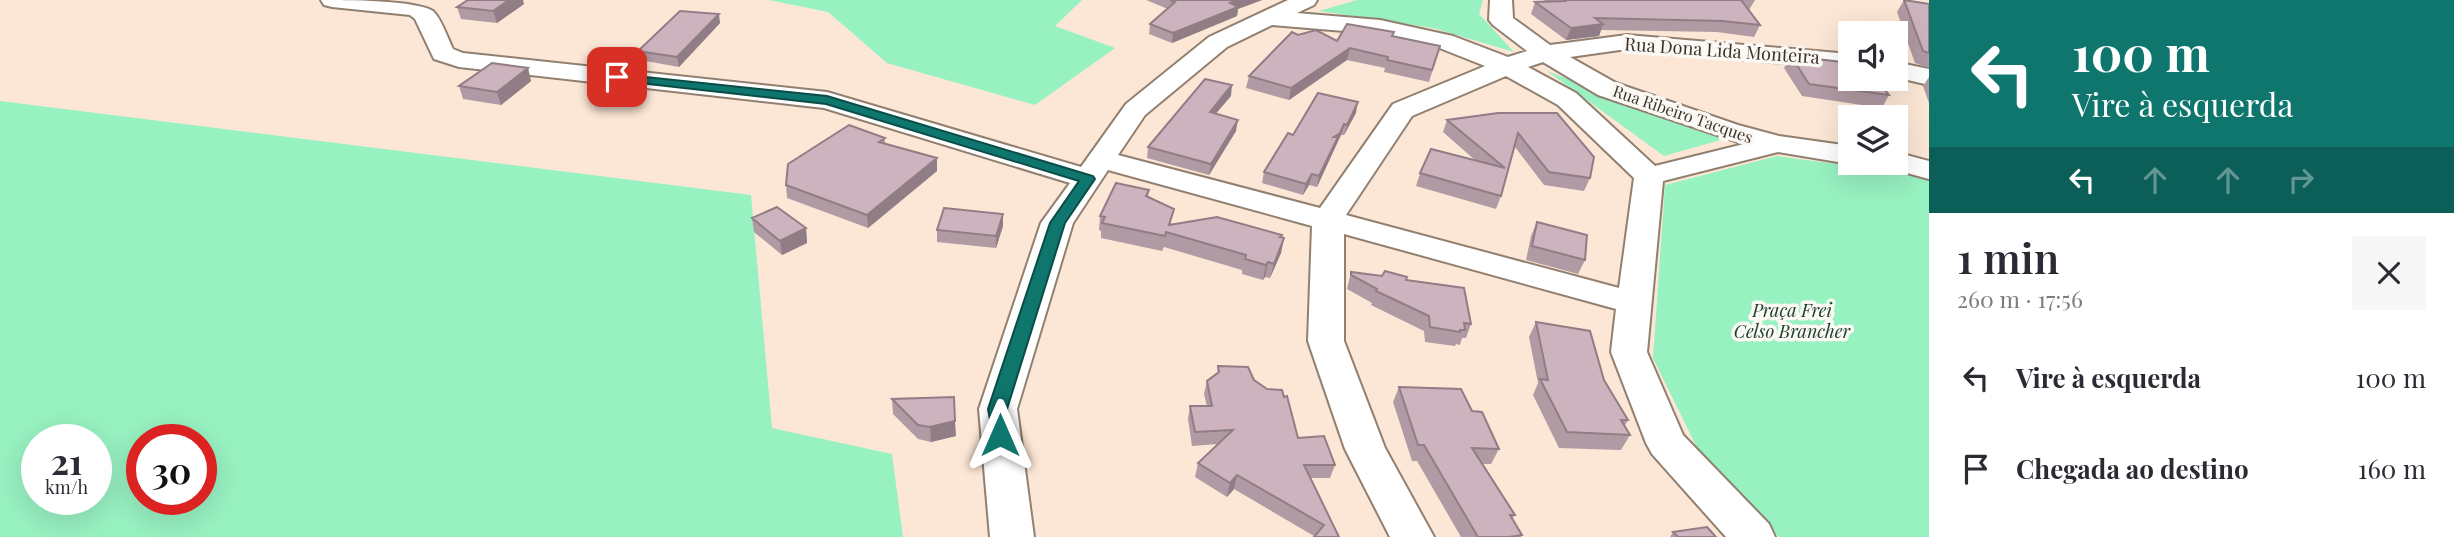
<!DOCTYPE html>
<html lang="pt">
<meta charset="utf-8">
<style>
:root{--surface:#fff;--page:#f7f7f7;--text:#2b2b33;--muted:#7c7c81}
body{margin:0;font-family:"Playfair Display",serif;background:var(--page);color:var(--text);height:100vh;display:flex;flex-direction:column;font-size:26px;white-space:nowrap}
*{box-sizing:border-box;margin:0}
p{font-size:23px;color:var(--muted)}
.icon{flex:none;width:38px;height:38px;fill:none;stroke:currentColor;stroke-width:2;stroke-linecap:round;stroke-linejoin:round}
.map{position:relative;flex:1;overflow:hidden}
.drawer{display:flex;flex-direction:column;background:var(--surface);width:525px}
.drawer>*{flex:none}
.guide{background:#0f766e;color:#fff;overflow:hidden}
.fabs{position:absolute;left:1838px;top:21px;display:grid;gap:14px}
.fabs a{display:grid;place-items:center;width:70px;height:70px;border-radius:0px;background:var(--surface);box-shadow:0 7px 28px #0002;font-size:35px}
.speed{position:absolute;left:21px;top:424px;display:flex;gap:14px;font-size:35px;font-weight:700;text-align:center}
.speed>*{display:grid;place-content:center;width:91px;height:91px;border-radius:50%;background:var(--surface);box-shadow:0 7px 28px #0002;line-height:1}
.speed small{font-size:18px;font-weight:400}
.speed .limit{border:10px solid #d22;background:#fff;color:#111}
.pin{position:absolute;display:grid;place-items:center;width:60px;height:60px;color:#fff;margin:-30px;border-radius:14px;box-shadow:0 4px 10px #0006}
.me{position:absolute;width:77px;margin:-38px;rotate:0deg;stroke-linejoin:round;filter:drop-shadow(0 0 5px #0008)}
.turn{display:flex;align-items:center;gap:24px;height:147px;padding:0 28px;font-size:32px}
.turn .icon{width:91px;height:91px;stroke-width:2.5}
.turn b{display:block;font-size:49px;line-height:60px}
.lanes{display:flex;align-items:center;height:66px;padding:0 28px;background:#0003;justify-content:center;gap:35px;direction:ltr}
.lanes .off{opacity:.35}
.round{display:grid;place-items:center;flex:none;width:74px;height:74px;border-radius:0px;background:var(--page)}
.summary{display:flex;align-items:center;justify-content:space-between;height:119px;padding:0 28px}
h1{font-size:42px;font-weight:600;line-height:52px}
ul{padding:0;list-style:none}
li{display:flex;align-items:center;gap:21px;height:91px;padding:0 28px}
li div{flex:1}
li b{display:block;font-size:26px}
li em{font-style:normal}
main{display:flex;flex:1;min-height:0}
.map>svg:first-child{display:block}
</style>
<main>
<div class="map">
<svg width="1929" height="537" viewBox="0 0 1929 537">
<rect width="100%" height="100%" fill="#fce7d6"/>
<path fill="#97f1c1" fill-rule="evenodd" d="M 769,0 L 1082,0 L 1055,26 L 1115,48 L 1035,105 L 887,63 L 828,12 Z
M 1357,0 L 1483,0 L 1479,14 L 1514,52 L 1433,28 L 1319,11 Z
M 1547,71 L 1724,139 L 1664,156 Z
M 0,101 L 751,195 L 772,428 L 892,454 L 903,537 L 0,537 ZM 37,439 L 96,439 L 96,499 L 37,499 ZM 142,439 L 201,439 L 201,499 L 142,499 Z
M 1777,156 L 1905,173 L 1929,179 L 1929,537 L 1779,537 L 1707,468 L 1653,358 L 1665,185 Z"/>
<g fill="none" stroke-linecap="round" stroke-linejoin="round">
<defs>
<path id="minor" d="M 321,0 C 347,0 415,0 433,11 C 442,20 447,37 453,49 L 463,53 L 827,92 L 1081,167 L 1126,104 L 1209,37 L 1288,0 L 1317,0 L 1314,5 L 1297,13 L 1380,20 L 1453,36 L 1508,57 L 1527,51 L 1493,25 L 1489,20 L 1490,0 L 1512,0 L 1513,18 L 1550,45 L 1627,35 L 1850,54 L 1850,69 L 1627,49 L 1570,57 L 1616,83 L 1738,125 L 1779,136 L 1850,146 L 1850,163 L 1853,163 L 1850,164 L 1778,152 L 1663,181 L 1647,352 L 1683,435 L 1769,524 L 1775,537 L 1726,537 L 1652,454 L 1646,443 L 1611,352 L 1616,309 L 1344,234 L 1344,341 L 1385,448 L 1434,537 L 1390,537 L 1345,449 L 1308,341 L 1312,226 L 1108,170 L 1073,223 L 1017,409 L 1034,537 L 990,537 L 979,409 L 1041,223 L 1070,183 L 824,108 L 459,67 L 434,59 L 415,19 L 410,15 L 332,7 L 324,5 ZM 1272,25 L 1380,34 L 1437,47 L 1485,66 L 1393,104 L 1320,208 L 1118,155 L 1145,115 L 1227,47 ZM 1543,62 L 1598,95 L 1744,144 L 1655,166 L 1576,93 L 1528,67 ZM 1506,76 L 1558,105 L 1634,178 L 1619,288 L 1346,215 L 1412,116 Z
M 1895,62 L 1929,69 L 1929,85 L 1895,77 Z
M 1895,152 L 1929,161 L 1929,179 L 1885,167 L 1882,163 L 1895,163 Z"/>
</defs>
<use href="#minor" stroke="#917f6f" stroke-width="4"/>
<use href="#minor" fill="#fff" fill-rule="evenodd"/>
</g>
<path fill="#b09aa3" d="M 1146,0 L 1262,0 L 1238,9 L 1237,16 L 1172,43 L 1149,34 L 1150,24 L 1168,9 Z
M 1544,0 L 1755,0 L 1749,10 L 1760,25 L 1754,37 L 1717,32 L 1601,30 L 1599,36 L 1566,40 L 1531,14 L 1535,2 L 1546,2 Z
M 1904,0 L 1929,4 L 1929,68 L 1915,63 L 1897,12 Z
M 524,4 L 497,23 L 461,19 L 457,7 Z
M 720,23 L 679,67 L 640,60 L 638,51 Z
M 1298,35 L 1337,41 L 1393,36 L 1440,46 L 1429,82 L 1384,72 L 1385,68 L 1347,60 L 1289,100 L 1246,88 L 1249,76 Z
M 1791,56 L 1889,95 L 1882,108 L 1802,96 L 1784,68 Z
M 528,68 L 531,81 L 501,105 L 463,99 L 459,86 Z
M 1929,77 L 1929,103 L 1923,86 Z
M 1231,96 L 1215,114 L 1236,131 L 1209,175 L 1147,158 L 1148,147 Z
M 1356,113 L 1344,135 L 1341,135 L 1336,145 L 1317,187 L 1309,185 L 1303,195 L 1262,183 L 1264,172 L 1293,135 Z
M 1498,113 L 1590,178 L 1584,191 L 1544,185 L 1515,147 L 1501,196 L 1496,209 L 1416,186 L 1420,173 L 1476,161 L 1443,132 L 1447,120 Z
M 885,138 L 885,144 L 937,171 L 868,228 L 787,198 L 786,185 Z
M 1149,190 L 1148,197 L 1172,224 L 1284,238 L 1281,253 L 1270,278 L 1265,277 L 1263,280 L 1242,274 L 1242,270 L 1164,247 L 1162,251 L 1101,238 L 1101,231 L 1099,230 L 1100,216 Z
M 1003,214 L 1003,226 L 996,248 L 937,242 L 937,230 Z
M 752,218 L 806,228 L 807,243 L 782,255 L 754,232 Z
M 1537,222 L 1585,260 L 1578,274 L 1526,260 L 1531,236 Z
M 1351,272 L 1406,280 L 1471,324 L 1466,338 L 1462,338 L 1460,345 L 1456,344 L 1455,346 L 1425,342 L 1424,331 L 1371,305 L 1372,303 L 1347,289 Z
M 1536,322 L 1604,380 L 1628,420 L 1625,425 L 1630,435 L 1621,450 L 1559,448 L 1533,395 L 1538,383 L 1529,337 Z
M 1218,366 L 1254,380 L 1298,438 L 1335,465 L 1330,478 L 1311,478 L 1339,537 L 1314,536 L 1234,489 L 1227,497 L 1195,477 L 1198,463 L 1218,444 L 1192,446 L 1188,419 L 1190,406 L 1207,406 L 1204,394 L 1207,381 L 1217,374 Z
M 1399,387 L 1472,411 L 1499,449 L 1491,464 L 1483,464 L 1515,515 L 1512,519 L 1522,535 L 1521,537 L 1461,537 L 1417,461 L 1412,461 L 1393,402 Z
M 892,399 L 956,436 L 931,442 L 918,439 L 893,414 Z
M 1673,532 L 1716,537 L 1670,537 Z"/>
<path fill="#907d85" d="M 509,0 L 523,0 L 524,4 L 497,23 L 493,11 Z
M 1239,0 L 1262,0 L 1238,9 L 1237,16 L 1172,43 L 1173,33 L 1230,3 Z
M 719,14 L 720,23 L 679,67 L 677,57 Z
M 1603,24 L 1599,36 L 1566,40 L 1571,28 Z
M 1350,48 L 1347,60 L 1289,100 L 1291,88 Z
M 528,68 L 531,81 L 501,105 L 497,92 Z
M 1232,85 L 1231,96 L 1208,123 L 1210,112 Z
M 1358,102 L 1356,113 L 1344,135 L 1347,125 Z
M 1238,120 L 1236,131 L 1209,175 L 1211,164 Z
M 1344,124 L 1341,135 L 1317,187 L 1319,176 L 1334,137 Z
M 937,158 L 937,171 L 868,228 L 867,215 Z
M 1312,174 L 1309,185 L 1303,195 L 1306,184 Z
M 1003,214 L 1003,226 L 996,248 L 996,236 Z
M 806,228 L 807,243 L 782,255 L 780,241 Z
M 1284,238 L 1281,253 L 1270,278 L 1274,264 Z
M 1268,262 L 1265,277 L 1263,280 L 1266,265 Z
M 955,421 L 956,436 L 931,442 L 930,427 Z
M 1237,475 L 1234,489 L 1227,497 L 1230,483 Z"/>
<path fill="#cdb3be" stroke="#907d85" stroke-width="2" d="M 468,0 L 509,0 L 493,11 L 457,7 Z
M 1170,0 L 1239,0 L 1230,3 L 1238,7 L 1173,33 L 1150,24 L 1175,2 Z
M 1564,0 L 1741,0 L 1760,25 L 1722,21 L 1595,18 L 1603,24 L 1571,28 L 1535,2 L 1565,1 Z
M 1904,0 L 1929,4 L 1929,53 L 1923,51 Z
M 680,11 L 719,14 L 677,57 L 638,51 Z
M 1347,24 L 1394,32 L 1392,36 L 1440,46 L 1432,70 L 1387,60 L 1388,57 L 1350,48 L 1291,88 L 1249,76 L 1292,32 L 1298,35 L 1316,30 L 1337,41 Z
M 1791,56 L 1850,63 L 1850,79 L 1876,79 L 1889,95 L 1809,84 Z
M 492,63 L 528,68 L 497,92 L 459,86 Z
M 1205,79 L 1232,85 L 1210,112 L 1238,120 L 1211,164 L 1148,147 Z
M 1318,93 L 1358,102 L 1347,125 L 1344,124 L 1340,133 L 1334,137 L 1338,137 L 1319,176 L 1312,174 L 1306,184 L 1264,172 L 1288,133 L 1293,135 Z
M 1498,113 L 1557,113 L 1594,157 L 1590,178 L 1549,172 L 1518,133 L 1501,196 L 1420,173 L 1431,149 L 1505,168 L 1447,120 Z
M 849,125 L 885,138 L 879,142 L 937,158 L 867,215 L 786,185 L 788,164 Z
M 1116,183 L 1149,190 L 1146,196 L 1174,209 L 1169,225 L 1217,217 L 1282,235 L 1280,237 L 1284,238 L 1274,264 L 1268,262 L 1266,265 L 1245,259 L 1246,255 L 1166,232 L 1165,236 L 1102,223 L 1105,217 L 1100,216 Z
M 777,207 L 806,228 L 780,241 L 752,218 Z
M 944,208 L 1003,214 L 996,236 L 937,230 Z
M 1537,222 L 1587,235 L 1585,260 L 1532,246 Z
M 1385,271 L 1407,277 L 1406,280 L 1464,288 L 1471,324 L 1464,323 L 1465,330 L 1460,330 L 1460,332 L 1430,327 L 1429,316 L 1376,291 L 1377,289 L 1351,275 L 1351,272 L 1382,276 Z
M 1536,322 L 1590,331 L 1604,380 L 1628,420 L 1621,420 L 1630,435 L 1567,432 L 1540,379 L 1548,380 Z
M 1218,366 L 1248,367 L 1254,380 L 1267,389 L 1282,390 L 1284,397 L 1287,396 L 1298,438 L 1324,436 L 1335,465 L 1304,465 L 1339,537 L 1314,537 L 1324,525 L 1237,475 L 1230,483 L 1198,463 L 1233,430 L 1195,432 L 1190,406 L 1212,406 L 1207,381 L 1219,372 Z
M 1399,387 L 1461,389 L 1472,411 L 1482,412 L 1499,449 L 1472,448 L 1515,515 L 1510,515 L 1522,535 L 1509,537 L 1478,537 L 1424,445 L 1418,445 Z
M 954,397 L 955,421 L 930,427 L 918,425 L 892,399 Z
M 1707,527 L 1716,537 L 1678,537 L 1673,532 Z"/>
<path fill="#0f766e" stroke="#0a4d48" stroke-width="2" d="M 617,74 L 827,96 L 1093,176 L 1095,179 L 1065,223 L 1007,409 L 1010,435 L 1007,440 L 994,440 L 988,409 L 1050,223 L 1079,181 L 826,104 L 613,80 L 611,77 Z"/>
<g text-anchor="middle" stroke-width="7" stroke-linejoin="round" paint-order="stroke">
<g font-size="16" fill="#3a322b" stroke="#fcf8f4">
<text transform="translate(1683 114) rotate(19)" y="6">Rua Ribeiro Tacques</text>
</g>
<g font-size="18" fill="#3a322b" stroke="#fcf8f4">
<text transform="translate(1722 51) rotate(4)" y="6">Rua Dona Lida Monteira</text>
</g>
<g font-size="18" font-style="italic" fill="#19412d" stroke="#fcf8f4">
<text x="1792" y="317">Praça Frei<tspan x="1792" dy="21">Celso Brancher</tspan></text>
</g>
</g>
</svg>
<div class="fabs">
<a><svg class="icon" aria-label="sound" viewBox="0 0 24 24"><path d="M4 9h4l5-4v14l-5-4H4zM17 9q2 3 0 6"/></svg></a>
<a><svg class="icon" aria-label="layers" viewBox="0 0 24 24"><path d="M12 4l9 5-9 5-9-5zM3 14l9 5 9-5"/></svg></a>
</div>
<div class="speed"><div>21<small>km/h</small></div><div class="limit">30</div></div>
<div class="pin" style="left:617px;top:77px;background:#d93025"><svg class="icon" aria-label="arrive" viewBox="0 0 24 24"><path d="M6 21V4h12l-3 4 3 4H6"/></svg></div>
<svg class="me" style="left:1000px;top:435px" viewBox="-20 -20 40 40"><path d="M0-17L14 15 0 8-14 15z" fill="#0f766e" stroke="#fff" stroke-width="4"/></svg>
</div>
<section class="drawer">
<div class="guide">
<div class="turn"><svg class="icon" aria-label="left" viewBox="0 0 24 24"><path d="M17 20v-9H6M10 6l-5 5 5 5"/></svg><div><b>100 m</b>Vire à esquerda</div></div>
<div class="lanes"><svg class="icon" aria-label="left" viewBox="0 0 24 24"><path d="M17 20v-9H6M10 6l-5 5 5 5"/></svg><svg class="icon off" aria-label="ahead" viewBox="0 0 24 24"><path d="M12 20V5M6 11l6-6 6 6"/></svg><svg class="icon off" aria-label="ahead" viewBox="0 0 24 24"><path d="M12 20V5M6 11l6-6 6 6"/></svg><svg class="icon off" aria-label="right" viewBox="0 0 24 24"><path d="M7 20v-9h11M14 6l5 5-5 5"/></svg></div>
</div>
<div class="summary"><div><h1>1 min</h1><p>260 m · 17:56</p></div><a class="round"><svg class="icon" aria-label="close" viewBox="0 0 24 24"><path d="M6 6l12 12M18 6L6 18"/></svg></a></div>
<ul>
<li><svg class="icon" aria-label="left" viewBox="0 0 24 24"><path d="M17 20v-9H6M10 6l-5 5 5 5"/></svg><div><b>Vire à esquerda</b></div><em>100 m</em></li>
<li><svg class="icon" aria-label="arrive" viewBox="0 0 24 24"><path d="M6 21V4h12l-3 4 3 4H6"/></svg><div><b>Chegada ao destino</b></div><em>160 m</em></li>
</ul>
</section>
</main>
